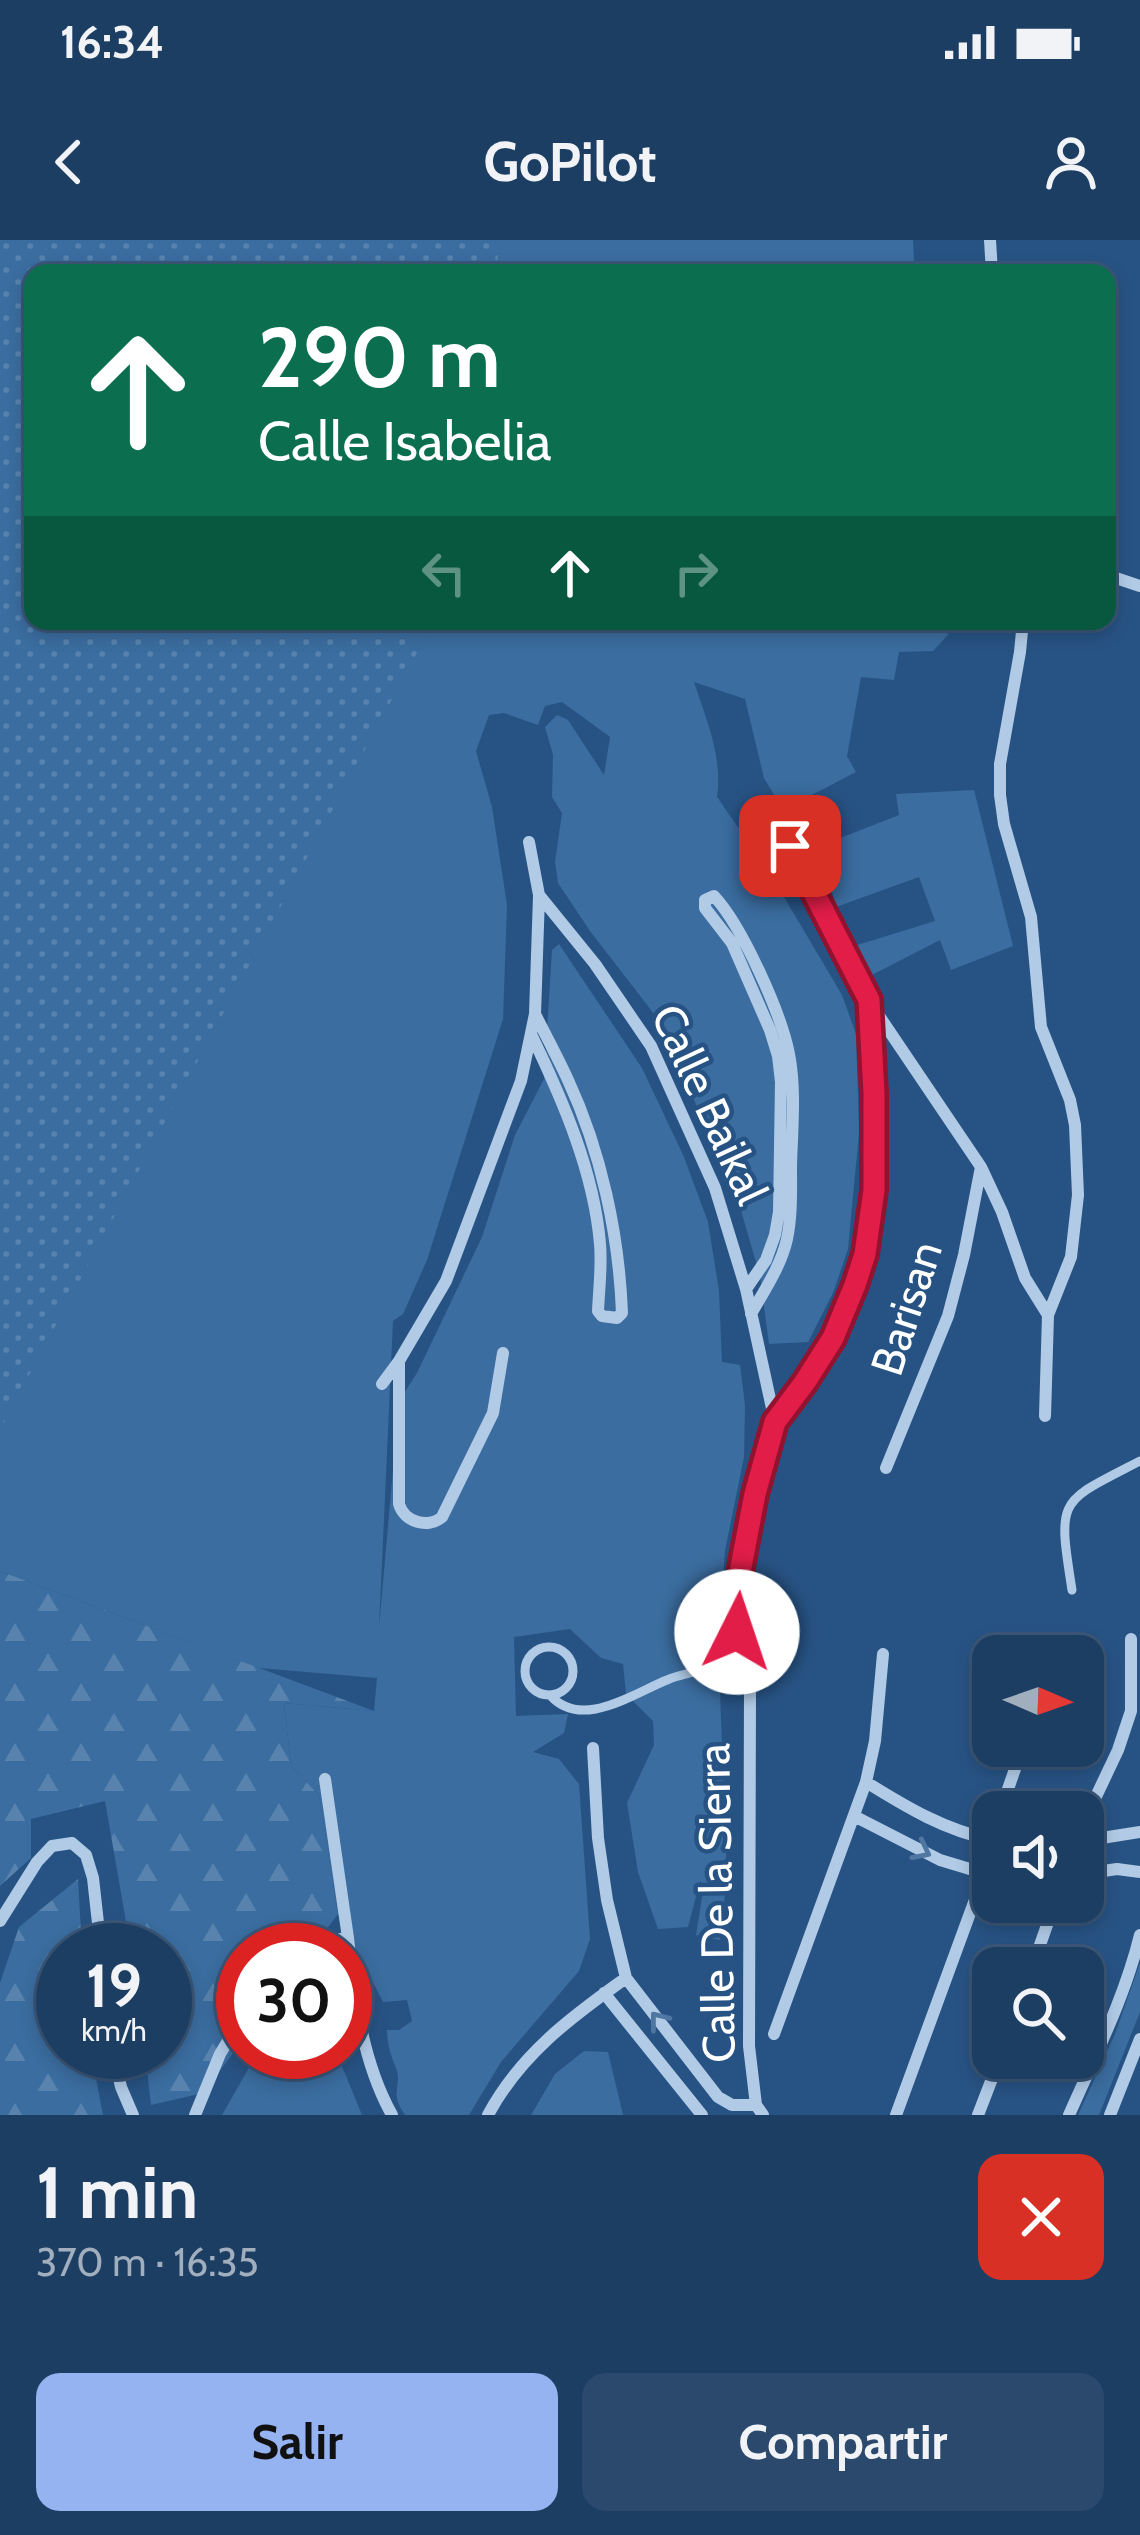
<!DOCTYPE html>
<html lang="es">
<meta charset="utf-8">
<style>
:root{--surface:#1d3e63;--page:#2a496c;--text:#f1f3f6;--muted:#a0aebe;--line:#3b5778;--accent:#95b2f1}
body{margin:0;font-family:Cabin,sans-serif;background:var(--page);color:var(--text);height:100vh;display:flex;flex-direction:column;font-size:45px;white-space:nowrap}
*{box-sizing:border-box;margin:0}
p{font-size:39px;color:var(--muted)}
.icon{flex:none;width:66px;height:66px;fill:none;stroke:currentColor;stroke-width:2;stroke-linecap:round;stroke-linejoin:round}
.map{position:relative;height:1875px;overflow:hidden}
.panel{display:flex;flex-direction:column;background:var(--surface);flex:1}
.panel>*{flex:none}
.banner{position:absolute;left:24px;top:24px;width:1092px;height:366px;border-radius:24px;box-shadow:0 6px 18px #0003,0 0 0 3px var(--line);background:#0b6e4f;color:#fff;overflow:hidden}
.needle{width:78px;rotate:92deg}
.buttons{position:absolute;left:972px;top:1395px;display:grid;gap:24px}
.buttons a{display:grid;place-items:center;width:132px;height:132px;border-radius:24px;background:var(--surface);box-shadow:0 6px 18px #0003,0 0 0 3px var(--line);font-size:60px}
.speed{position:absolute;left:36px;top:1683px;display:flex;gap:24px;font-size:60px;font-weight:700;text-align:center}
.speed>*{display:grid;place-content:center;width:156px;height:156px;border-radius:50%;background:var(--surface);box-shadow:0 6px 18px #0003,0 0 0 3px var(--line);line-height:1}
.speed small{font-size:30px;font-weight:400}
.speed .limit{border:18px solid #d22;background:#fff;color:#111}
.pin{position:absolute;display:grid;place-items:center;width:102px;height:102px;color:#fff;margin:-51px;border-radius:24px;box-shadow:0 6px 18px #0006}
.me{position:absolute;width:132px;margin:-66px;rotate:4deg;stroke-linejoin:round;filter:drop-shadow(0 0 9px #0008)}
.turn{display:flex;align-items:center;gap:42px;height:252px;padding:0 36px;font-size:54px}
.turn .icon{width:156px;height:156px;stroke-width:2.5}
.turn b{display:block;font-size:84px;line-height:102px}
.lanes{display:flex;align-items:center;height:114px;padding:0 36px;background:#0003;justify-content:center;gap:60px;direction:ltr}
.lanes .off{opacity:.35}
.round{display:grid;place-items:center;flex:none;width:126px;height:126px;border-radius:24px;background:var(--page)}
.overview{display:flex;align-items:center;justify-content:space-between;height:204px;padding:0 36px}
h1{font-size:72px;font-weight:700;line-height:90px}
.primary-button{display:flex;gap:24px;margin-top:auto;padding:24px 36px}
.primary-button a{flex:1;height:138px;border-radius:24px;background:var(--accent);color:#111;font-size:48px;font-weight:700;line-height:138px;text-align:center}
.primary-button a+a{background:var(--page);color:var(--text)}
.status{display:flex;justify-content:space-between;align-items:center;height:84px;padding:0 60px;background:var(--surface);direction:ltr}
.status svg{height:33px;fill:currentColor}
header{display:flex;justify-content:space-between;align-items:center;height:156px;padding:0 36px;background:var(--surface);font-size:54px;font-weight:700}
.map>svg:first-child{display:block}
</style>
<div class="status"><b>16:34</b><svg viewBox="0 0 49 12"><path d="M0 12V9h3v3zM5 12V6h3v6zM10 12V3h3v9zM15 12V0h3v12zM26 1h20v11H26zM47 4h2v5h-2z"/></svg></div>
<header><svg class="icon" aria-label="back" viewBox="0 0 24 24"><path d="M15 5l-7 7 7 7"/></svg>GoPilot<svg class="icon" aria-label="person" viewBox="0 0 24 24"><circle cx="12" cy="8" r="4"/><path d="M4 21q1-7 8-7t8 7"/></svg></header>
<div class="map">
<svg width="1140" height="1875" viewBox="0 0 1140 1875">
<defs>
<pattern id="forest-firs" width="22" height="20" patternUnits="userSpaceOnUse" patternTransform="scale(3)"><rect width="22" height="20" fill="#3b6da0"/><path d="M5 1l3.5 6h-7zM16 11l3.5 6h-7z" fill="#5883ae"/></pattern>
<pattern id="park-dots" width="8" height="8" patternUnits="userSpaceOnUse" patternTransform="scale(3)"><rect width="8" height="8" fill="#3b6da0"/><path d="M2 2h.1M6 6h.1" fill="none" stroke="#5883ae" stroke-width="1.8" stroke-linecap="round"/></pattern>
</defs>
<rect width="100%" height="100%" fill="#275384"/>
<path fill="#3b6da0" d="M 0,0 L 913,0 L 914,22 L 900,22 L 900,33 L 33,33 L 33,381 L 914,381 L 949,394 L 933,411 L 899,412 L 894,440 L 861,437 L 847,516 L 856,532 L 783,570 L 764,538 L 745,459 L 694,442 C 706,479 723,517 717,557 L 771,635 L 842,755 L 856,794 L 859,893 L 848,1009 L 833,1053 L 808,1102 L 769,1104 L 760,1036 L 740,967 L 661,783 L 590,691 L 558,643 L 555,622 L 562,573 L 552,557 L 553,515 L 545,487 L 557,475 L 568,480 L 604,535 L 610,497 L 562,462 L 545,466 L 538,485 L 504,473 L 489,475 L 476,511 L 492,567 L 507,665 L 503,779 L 427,1020 L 403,1074 L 393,1081 L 379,1388 L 399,1161 L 417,1133 L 482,997 L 515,895 L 544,839 L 552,710 L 559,704 L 642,828 L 684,917 L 708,982 L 719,1051 L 722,1122 L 740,1125 L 745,1165 L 744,1217 L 725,1311 L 718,1400 L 727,1636 L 720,1700 L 696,1695 L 704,1645 L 700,1641 L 688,1687 L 658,1689 L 638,1632 L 627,1563 L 654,1505 L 653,1481 L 626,1454 L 623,1424 L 601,1418 L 570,1389 L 514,1397 L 516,1476 L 568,1474 L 564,1493 L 533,1512 L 559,1519 L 579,1544 L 590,1699 L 579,1731 L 501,1822 L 469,1875 L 405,1875 C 388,1850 403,1848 396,1828 C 390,1813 388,1808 387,1790 L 399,1790 L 412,1781 L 407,1760 L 383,1762 L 338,1674 L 319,1555 L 291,1526 L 284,1463 L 374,1471 L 377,1438 L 259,1428 L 0,1331 Z
M 974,550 L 1013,706 L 951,730 L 940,700 L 870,736 L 854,706 L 935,681 L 919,637 L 836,667 L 820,606 L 899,575 L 896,554 Z
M 1140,1723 L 1140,1772 L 1099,1875 L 1078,1875 L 1115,1794 Z
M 584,1811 L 608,1812 L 623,1875 L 531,1875 L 555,1834 Z
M 258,1812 L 336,1812 L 362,1875 L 222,1875 Z"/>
<path fill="url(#forest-firs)" d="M 0,1331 L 374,1471 L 284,1463 L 291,1526 L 319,1555 L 338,1674 L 311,1710 L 243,1710 L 243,1800 L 203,1853 L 151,1865 L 145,1812 L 165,1812 L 165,1710 L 131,1710 L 105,1561 L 31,1579 L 31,1618 L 0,1646 Z
M 78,1639 L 82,1710 L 63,1710 L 63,1812 L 91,1812 L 103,1875 L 0,1875 L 0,1743 L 19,1687 Z"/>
<path fill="url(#park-dots)" d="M 0,0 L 501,0 L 495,33 L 33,33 L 33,381 L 434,381 L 0,1189 Z"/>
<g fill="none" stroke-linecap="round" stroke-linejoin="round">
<path stroke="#b1cbe7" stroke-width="9" d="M 1072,1350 C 1057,1256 1059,1263 1140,1221
M525 1431a24 24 0 1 1 48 0a24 24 0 1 1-48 0Z
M 550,1455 C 581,1491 634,1453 667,1440 C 688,1431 713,1429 735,1424"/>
<path stroke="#b1cbe7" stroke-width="12" d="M 990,0 L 992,33
M 1107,335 L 1140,346
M 1023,381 L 1020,412 L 1000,524 L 1000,555 L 1004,584 L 1031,677 L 1041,787 L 1070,860 L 1075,885 L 1078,955 L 1071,1017 L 1048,1075 L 1045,1176
M 529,602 L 539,655 L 595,724 L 651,806 L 715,948 L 746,1049 L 775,1182
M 790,606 L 869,761 L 981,927 L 1002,972 L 1025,1038 L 1048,1075
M 532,796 C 563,861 594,932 600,1004 C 602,1026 599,1049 598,1071 L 602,1076 L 617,1078 L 622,1073 C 619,995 601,911 568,840 C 558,818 546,796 535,774
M 746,1049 L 766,1020 L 775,995 L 779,972 L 781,842 L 778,816 L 770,790 L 732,703 L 705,668 L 705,660 L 714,656 C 742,686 781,773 789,814 C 796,850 792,889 791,925 C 791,950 792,975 787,999 C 781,1026 764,1051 751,1074
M 399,1122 L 399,1264 C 404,1282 428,1289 442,1277 L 493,1173 L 503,1113
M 382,1144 L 399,1121 L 446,1041 L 521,841 L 535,774 L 539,656
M 886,1228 L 948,1076 L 964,1015 L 981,927
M 1039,1416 L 1039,1414
M 735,1424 C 739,1356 745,1290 763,1223 C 767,1209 769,1192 776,1179 C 784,1166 796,1155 804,1143 C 831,1105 851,1063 863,1018 C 884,944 875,838 869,761
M 750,1447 L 749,1806 L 756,1865 L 763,1875
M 593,1508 L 598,1598 L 607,1660 L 626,1738 L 718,1857 L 732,1865 L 756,1865
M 325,1539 L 348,1698
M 866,1542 C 906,1567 946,1591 993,1600
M 1000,1572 L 1023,1506
M 854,1576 L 940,1620 L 993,1636
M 1083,1584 L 1118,1510 L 1131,1471 L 1131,1399
M 1083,1601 L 1140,1592
M 1083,1634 L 1117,1629 L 1140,1632
M 0,1681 L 37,1622 L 52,1606 L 72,1603 L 86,1615 L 93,1638 L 101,1710
M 294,1710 L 304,1702 L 348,1698 C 355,1759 362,1821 392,1875
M 1032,1728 L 1055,1662
M 604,1753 L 702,1875
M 774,1794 L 866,1542 L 875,1501 L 883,1414
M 113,1812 L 121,1847 L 133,1875
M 195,1875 L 220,1814 L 243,1776
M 488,1875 C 520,1815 571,1777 626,1738
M 896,1875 L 984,1635
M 978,1875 L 1000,1818
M 1069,1875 C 1095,1816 1125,1757 1140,1695
M 1110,1875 L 1140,1799"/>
</g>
<defs><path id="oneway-chevron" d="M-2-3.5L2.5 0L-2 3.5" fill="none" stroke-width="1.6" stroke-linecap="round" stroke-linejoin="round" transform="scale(3)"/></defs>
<g stroke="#5077a2">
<use href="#oneway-chevron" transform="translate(922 1611) rotate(27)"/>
<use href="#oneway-chevron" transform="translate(658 1780) rotate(-128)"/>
</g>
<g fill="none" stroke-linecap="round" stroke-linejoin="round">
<defs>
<path id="route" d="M 737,1392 L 741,1327 L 755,1254 L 775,1182 L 805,1142 L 833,1098 L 855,1045 L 865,1014 L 874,950 L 874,853 L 869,760 L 790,606"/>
</defs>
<use href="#route" stroke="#92132f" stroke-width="30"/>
<use href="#route" stroke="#e11d48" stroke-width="21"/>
</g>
<g text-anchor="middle" stroke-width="9" stroke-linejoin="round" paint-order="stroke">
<g font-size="45" fill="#fff" stroke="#275384">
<text transform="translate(710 864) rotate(65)" y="16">Calle Baikal</text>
<text transform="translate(906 1068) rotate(-72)" y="16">Barisan</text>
<text transform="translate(716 1663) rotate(-91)" y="16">Calle De la Sierra</text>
</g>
</g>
</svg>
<div class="buttons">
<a><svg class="needle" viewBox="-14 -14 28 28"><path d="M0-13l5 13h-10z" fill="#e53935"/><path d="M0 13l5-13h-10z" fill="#a0aebe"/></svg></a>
<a><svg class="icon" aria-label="sound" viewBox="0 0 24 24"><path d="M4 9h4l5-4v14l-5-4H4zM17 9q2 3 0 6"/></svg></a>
<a><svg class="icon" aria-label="search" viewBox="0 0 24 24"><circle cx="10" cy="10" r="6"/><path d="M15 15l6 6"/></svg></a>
</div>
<div class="speed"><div>19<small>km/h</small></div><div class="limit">30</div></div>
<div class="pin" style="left:790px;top:606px;background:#d93025"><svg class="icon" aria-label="arrive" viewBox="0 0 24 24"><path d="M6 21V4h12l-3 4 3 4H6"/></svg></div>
<svg class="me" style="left:737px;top:1392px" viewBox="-20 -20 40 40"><circle r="19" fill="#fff"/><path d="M0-13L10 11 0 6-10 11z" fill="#e11d48"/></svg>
<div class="banner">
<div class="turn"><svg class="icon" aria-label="ahead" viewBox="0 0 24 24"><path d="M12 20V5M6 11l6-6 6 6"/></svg><div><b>290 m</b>Calle Isabelia</div></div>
<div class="lanes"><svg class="icon off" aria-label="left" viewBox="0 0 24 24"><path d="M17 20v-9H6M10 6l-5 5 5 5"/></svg><svg class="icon" aria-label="ahead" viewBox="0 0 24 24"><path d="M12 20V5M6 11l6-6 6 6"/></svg><svg class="icon off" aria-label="right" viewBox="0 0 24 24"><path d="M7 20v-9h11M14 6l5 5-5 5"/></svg></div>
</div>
</div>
<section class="panel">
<div class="overview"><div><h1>1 min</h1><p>370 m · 16:35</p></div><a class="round" style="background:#d93025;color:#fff"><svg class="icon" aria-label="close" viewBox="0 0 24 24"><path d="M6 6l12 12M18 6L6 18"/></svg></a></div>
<div class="primary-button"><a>Salir</a><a>Compartir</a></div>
</section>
